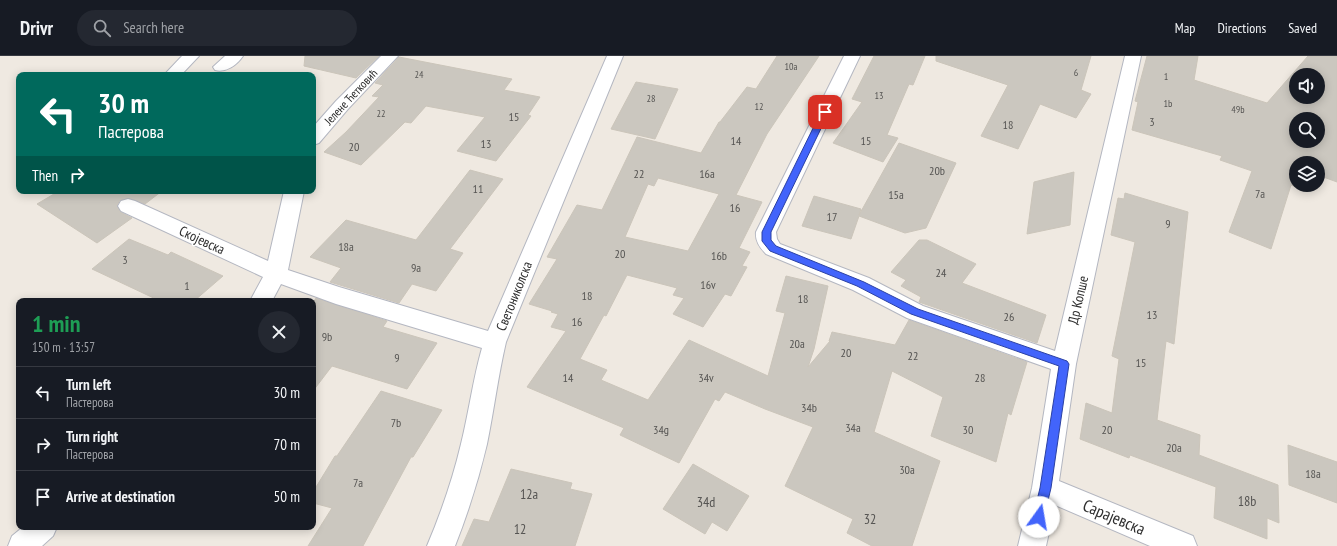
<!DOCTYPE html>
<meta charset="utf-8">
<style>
:root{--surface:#171b24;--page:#242831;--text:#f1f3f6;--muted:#9ea1a6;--line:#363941}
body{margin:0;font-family:"PT Sans Narrow",sans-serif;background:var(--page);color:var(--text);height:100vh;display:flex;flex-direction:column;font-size:15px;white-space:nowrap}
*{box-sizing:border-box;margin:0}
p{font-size:13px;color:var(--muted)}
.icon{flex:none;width:22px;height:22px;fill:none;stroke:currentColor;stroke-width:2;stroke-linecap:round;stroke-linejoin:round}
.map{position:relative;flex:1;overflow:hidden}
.sheet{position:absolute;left:16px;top:242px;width:300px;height:232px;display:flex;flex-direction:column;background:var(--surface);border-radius:8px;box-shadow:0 2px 10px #0003}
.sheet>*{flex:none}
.banner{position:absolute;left:16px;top:16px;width:300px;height:122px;border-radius:8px;box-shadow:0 2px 10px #0003;background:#00695c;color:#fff;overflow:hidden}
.buttons{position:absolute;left:1289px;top:12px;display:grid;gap:8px}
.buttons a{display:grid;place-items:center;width:36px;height:36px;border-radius:50%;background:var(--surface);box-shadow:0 2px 10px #0003;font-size:20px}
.pin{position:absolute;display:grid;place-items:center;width:34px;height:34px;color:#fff;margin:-17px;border-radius:8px;box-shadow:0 2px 6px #0006}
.me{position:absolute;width:44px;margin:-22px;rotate:13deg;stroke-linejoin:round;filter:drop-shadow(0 0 3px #0008)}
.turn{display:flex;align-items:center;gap:14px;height:84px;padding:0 16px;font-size:18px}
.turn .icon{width:52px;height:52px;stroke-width:2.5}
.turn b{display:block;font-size:28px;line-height:34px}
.then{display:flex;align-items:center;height:38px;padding:0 16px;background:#0003;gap:8px;font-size:15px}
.round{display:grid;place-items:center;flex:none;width:42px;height:42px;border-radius:21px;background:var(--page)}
.headline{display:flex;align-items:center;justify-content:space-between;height:68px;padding:0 16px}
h1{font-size:24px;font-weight:600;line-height:30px;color:#1e9e55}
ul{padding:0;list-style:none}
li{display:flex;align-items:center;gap:12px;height:52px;padding:0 16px;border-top:1px solid var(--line)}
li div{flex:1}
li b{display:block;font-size:15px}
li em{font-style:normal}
header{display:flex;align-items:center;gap:24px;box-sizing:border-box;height:56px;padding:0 20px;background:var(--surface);border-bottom:1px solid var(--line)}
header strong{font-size:19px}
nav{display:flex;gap:22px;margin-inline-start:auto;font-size:14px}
.search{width:280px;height:36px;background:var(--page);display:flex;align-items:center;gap:10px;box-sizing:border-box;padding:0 14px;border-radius:22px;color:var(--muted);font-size:15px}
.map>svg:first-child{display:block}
</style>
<header>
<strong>Drivr</strong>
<div class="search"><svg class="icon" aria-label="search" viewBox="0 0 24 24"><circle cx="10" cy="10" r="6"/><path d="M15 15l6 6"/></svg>Search here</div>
<nav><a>Map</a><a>Directions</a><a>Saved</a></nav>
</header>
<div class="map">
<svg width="1337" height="490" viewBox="0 0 1337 490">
<rect width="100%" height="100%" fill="#efe9e1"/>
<path fill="#cbc7bf" stroke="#cbc5ba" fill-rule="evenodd" d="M 305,0 L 379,0 L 356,22 L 304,10 Z
M 777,0 L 819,0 L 767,78 L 736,139 L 762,146 L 739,192 L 750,196 L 742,210 L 747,211 L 731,240 L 725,238 L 703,271 L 673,258 L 684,242 L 673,239 L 677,232 L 627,219 L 606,260 L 604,259 L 580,303 L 607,314 L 601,324 L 648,344 L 689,284 L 768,320 L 785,257 L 776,255 L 786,220 L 828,230 L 814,293 L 808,311 L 830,285 L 829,285 L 832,276 L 895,289 L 909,264 L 1027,306 L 1011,359 L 1008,357 L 996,406 L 931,380 L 943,341 L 892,315 L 874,376 L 940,405 L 912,490 L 872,490 L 847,477 L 853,463 L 785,430 L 813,371 L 765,353 L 725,336 L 719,345 L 715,343 L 679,407 L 620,379 L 624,372 L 527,331 L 566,275 L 551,271 L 558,258 L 551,256 L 552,255 L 529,248 L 557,203 L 547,201 L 577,149 L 602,154 L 637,81 L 701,97 L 719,66 L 720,66 L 747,31 L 756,33 ZM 658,122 L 719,138 L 688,195 L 625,181 L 648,128 L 654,130 Z
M 874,0 L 925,0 L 913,29 L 909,28 L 887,79 L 898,82 L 883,106 L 833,87 L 862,46 L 852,43 Z
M 936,0 L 1091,0 L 1081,34 L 1091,38 L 1076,62 L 1040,48 L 1018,93 L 981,80 L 1008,29 L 936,5 Z
M 1147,0 L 1198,0 L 1194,24 L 1267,47 L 1308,0 L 1337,0 L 1337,126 L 1318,119 L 1318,107 L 1296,107 L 1296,129 L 1303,129 L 1302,133 L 1291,129 L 1271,193 L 1229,176 L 1252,115 L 1220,104 L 1222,100 L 1132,74 L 1138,46 L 1135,45 ZM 1296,19 L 1318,19 L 1318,41 L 1296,41 ZM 1296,63 L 1318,63 L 1318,85 L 1296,85 Z
M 399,1 L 512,23 L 504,34 L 540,41 L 528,59 L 531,60 L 496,105 L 457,95 L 485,61 L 426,50 L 411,67 L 405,66 L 361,109 L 324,96 L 346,76 L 379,41 L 372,40 L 383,29 L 375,27 Z
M 636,26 L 678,33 L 655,83 L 611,73 Z
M 899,87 L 956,107 L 926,172 L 905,177 L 859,160 L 851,183 L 802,170 L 814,140 L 861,153 L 859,159 Z
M 470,114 L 503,123 L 450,193 L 463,197 L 436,235 L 412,228 L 399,247 L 330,226 L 341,212 L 310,201 L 346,164 L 416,184 Z
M 1074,116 L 1070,169 L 1027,178 L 1034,126 Z
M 59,135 L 162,135 L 145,148 L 128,142 L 120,144 L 117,149 L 120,156 L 132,162 L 97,187 L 37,148 Z
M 1125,137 L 1188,156 L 1174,288 L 1166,285 L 1157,364 L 1200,379 L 1199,399 L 1278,429 L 1279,467 L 1267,462 L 1267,483 L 1214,462 L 1216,431 L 1130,399 L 1129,402 L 1080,383 L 1086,347 L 1112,357 L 1119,303 L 1112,300 L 1135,186 L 1111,179 L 1118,142 L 1124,143 Z
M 129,183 L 168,199 L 171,196 L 223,220 L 194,245 L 160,245 L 92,213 Z
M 919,184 L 927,184 L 976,208 L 962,227 L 1046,259 L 1037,287 L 919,246 L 921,241 L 901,230 L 906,224 L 891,216 Z
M 316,242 L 387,265 L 383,271 L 437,287 L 407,333 L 332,310 L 313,335 L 313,247 Z
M 381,335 L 442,354 L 413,401 L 411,401 L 363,490 L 308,490 L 332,452 L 313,447 L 313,436 L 335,400 L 337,400 Z
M 1288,389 L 1337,406 L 1337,447 L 1289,429 Z
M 693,408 L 749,440 L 727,475 L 712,466 L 705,478 L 663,453 Z
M 511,413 L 572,427 L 570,433 L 592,438 L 575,490 L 462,490 L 474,463 L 489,466 Z"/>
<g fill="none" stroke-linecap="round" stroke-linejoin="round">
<defs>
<path id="minor" d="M 182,0 L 199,0 L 181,19 L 164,19 Z
M 225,0 L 243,0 C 237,9 226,17 215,14 L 213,11 Z
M 381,0 L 398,0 L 348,53 L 319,87 L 313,89 L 313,71 L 336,45 Z
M 607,0 L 623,0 L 506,286 C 498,320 494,354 487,388 C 479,422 468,457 455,490 L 427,490 C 441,457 453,422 461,388 C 469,356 473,323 482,292 L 336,248 L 281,228 L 272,245 L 250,245 L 263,221 L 121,155 L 118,150 L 121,145 L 128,143 L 135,145 L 268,205 L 284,135 L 304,135 L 288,214 L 339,231 L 488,275 Z
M 844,0 L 860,0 L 776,176 L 777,183 L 780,188 L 869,222 L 923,250 L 1055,295 L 1125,0 L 1141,0 L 1076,308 L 1059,425 L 1193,480 L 1197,490 L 1150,490 L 1055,449 L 1046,490 L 1018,490 L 1032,432 L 1051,313 L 907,262 L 853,234 L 766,198 C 760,192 755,185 756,176 Z
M 23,471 L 57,471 L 53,480 L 42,490 L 8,490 L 12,480 Z"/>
</defs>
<use href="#minor" stroke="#b4b7c1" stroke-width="2"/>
<use href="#minor" fill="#fff" fill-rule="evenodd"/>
</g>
<path fill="#4264fb" stroke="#2b41a3" d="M 825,54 L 829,56 L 771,176 L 771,184 L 776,190 L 864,226 L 918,253 L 1067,305 L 1069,308 L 1051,432 L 1043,465 L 1039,466 L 1035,465 L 1033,461 L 1040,432 L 1059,310 L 911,258 L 857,230 L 770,195 L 762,185 L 762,176 L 821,56 Z"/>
<g text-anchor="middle" stroke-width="3" stroke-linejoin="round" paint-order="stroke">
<g font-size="10" fill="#555452">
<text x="791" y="14">10a</text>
<text x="1076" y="20">6</text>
<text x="419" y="22">24</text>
<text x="1166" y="24">1</text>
<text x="879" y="43">13</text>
<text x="651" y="46">28</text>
<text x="1168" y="51">1b</text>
<text x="759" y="54">12</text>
<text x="1238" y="57">49b</text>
<text x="381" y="61">22</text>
</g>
<g font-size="12" fill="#2e2e2e" stroke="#fff">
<text transform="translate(351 41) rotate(-47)" y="4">Јелене Ћетковић</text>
</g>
<g font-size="12" fill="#555452">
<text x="514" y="65">15</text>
<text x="1152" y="70">3</text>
<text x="1008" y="73">18</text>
<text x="736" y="89">14</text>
<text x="866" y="89">15</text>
<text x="486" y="92">13</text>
<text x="354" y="95">20</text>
<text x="937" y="119">20b</text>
<text x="639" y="122">22</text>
<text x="707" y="122">16a</text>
<text x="478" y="137">11</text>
<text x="1260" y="142">7a</text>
<text x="896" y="143">15a</text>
<text x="735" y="156">16</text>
<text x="832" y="165">17</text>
<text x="1168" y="172">9</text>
<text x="346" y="195">18a</text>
<text x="620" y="202">20</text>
<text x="719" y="204">16b</text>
<text x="125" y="208">3</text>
<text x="416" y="216">9a</text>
<text x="941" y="221">24</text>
<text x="708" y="233">16v</text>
<text x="187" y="234">1</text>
<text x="587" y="244">18</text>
<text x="803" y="247">18</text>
<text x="1152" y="263">13</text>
<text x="1009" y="265">26</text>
<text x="577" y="270">16</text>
<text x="327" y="285">9b</text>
<text x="797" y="292">20a</text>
<text x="846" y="301">20</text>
<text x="913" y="304">22</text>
<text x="397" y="306">9</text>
<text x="1141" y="311">15</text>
<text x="568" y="326">14</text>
<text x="706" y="326">34v</text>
<text x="980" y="326">28</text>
<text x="809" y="356">34b</text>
<text x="396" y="371">7b</text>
<text x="853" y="376">34a</text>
<text x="661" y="378">34g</text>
<text x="968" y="378">30</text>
<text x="1107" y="378">20</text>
<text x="1174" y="396">20a</text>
<text x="907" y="418">30a</text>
<text x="1313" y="422">18a</text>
<text x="358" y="431">7a</text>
</g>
<g font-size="14" fill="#2e2e2e" stroke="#fff">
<text transform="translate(202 184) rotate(25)" y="5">Скојевска</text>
<text transform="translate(514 240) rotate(-68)" y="5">Светониколска</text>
<text transform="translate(1078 244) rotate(-77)" y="5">Др Копше</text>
</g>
<g font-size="14" fill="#555452">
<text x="529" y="443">12a</text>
<text x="1247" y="450">18b</text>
<text x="706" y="451">34d</text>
<text x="870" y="468">32</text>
<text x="520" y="478">12</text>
</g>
<g font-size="17" fill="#2e2e2e" stroke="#fff">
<text transform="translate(1114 461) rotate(23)" y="6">Сарајевска</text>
</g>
</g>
</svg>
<div class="buttons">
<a><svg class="icon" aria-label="sound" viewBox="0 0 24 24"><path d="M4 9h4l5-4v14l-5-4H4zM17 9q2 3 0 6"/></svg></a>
<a><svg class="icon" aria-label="search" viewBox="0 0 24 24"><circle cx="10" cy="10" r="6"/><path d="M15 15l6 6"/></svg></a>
<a><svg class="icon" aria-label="layers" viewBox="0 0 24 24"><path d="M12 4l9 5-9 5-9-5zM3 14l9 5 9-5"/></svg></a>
</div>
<div class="pin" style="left:825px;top:56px;background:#d93025"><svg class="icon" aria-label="arrive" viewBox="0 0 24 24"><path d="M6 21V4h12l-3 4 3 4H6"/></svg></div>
<svg class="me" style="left:1039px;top:461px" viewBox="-20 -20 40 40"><circle r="19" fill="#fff"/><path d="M0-13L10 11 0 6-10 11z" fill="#4264fb"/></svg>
<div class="banner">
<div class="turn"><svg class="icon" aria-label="left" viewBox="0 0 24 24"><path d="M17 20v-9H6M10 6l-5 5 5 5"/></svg><div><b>30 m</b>Пастерова</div></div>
<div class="then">Then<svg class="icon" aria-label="right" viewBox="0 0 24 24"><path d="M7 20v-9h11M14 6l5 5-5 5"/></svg></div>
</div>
<section class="sheet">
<div class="headline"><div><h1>1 min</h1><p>150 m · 13:57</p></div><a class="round"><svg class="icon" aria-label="close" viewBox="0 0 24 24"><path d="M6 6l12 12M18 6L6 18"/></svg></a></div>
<ul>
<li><svg class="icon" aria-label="left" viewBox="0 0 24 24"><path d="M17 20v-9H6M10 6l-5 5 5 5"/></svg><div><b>Turn left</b><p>Пастерова</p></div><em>30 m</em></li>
<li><svg class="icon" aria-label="right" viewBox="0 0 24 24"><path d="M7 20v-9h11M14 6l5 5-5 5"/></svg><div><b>Turn right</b><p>Пастерова</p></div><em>70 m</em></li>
<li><svg class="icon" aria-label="arrive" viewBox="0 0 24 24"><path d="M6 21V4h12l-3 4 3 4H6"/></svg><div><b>Arrive at destination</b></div><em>50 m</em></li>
</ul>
</section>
</div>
